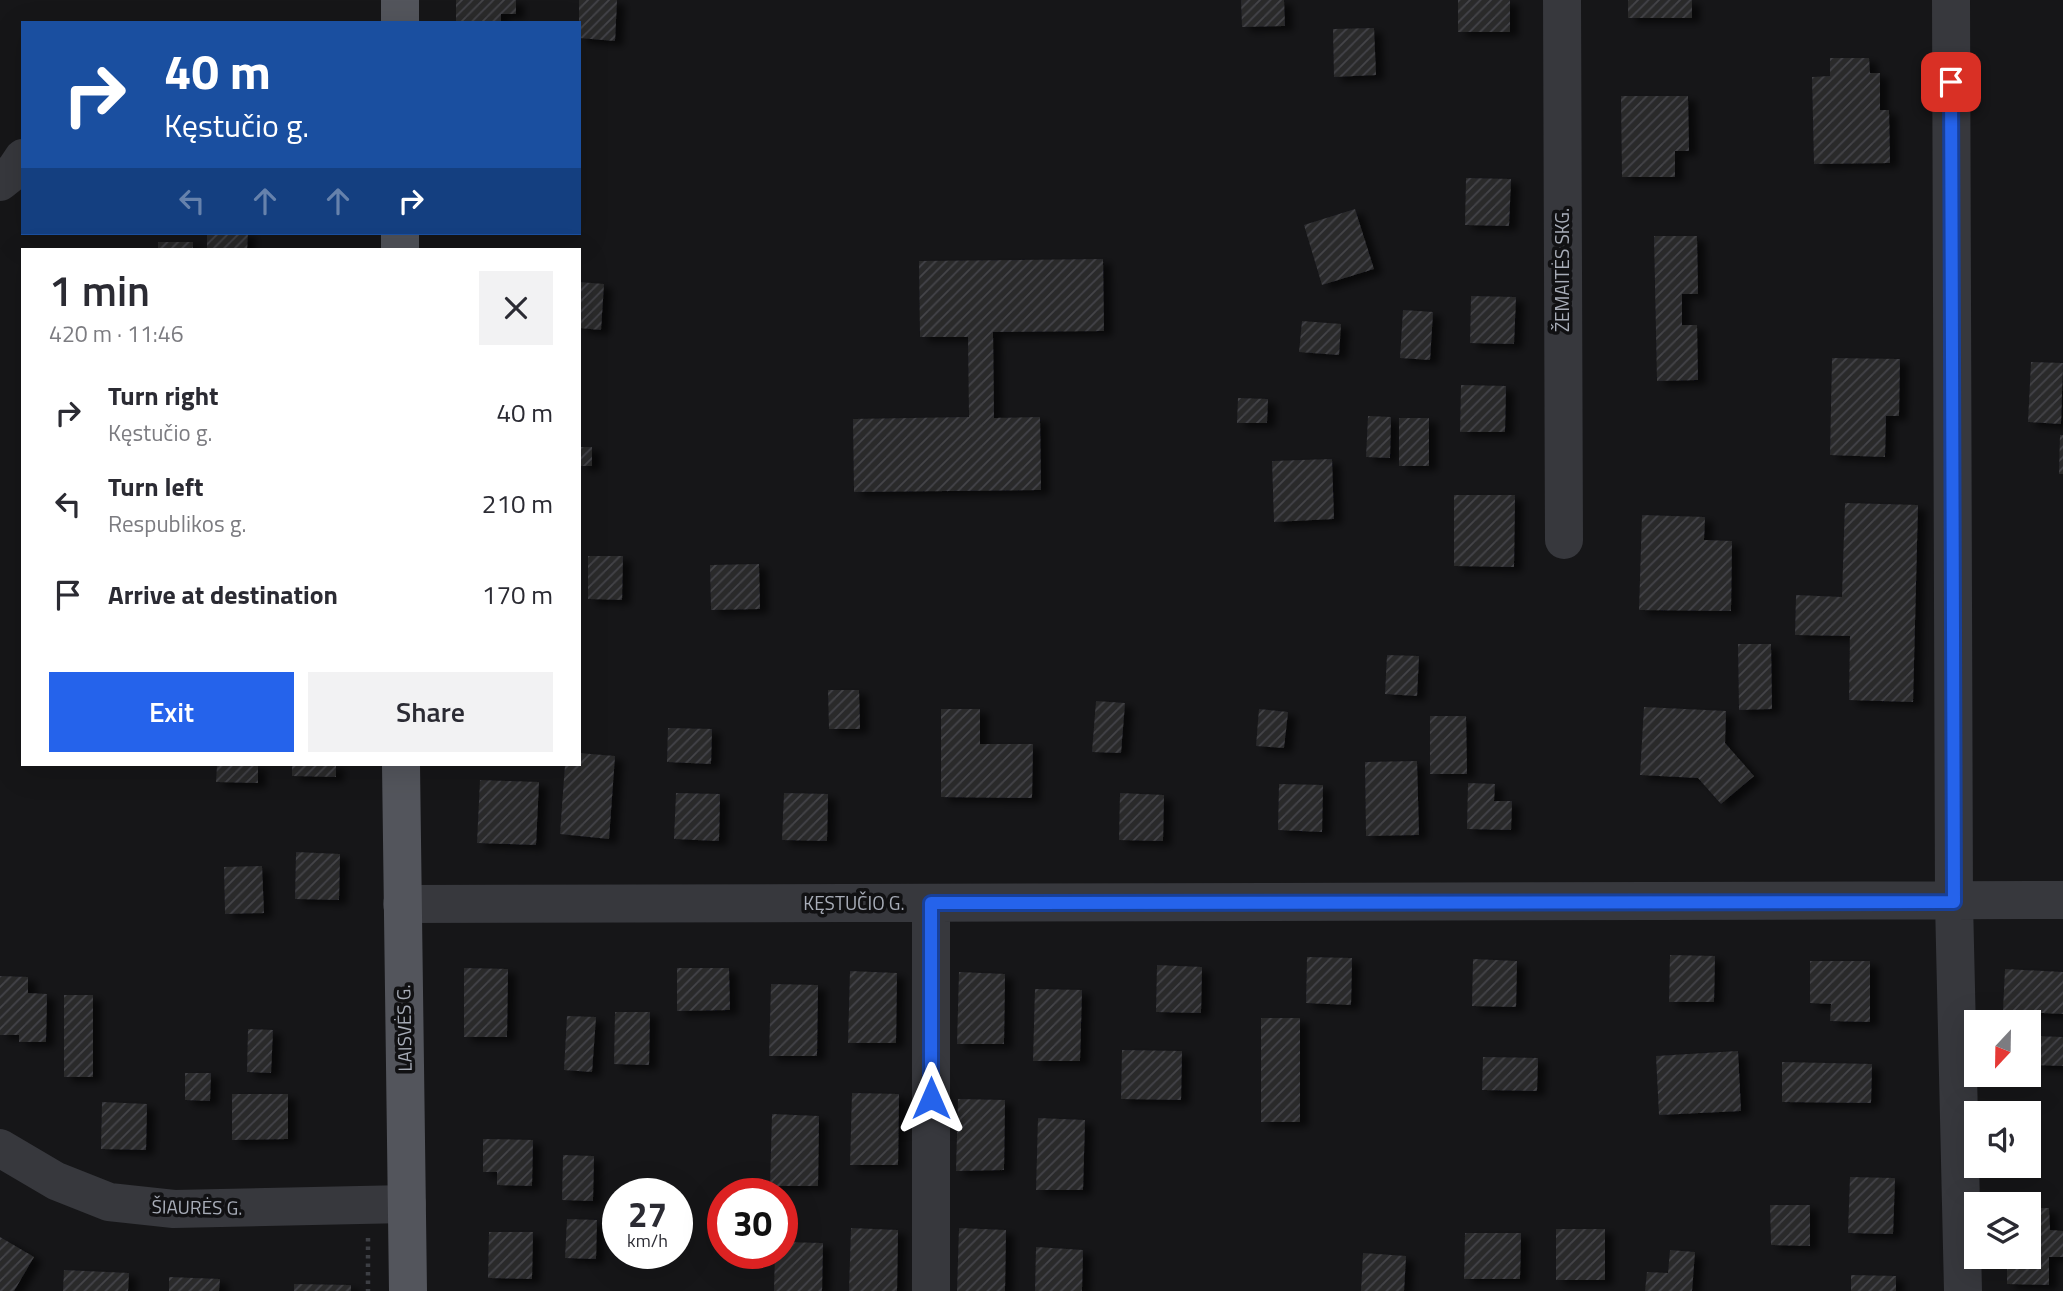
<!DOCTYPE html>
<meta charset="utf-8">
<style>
:root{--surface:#fff;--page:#f2f2f3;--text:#2b2b33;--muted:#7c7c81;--accent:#2563eb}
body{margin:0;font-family:"Titillium Web",sans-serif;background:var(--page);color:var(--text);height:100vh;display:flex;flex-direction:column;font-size:26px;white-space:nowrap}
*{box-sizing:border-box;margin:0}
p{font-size:23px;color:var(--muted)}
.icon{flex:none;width:38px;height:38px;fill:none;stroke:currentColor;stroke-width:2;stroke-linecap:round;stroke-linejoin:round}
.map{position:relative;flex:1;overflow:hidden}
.sheet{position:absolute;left:21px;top:248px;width:560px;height:518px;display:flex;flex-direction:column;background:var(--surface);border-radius:0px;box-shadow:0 7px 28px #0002}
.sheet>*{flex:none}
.guide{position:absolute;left:21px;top:21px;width:560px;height:214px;border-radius:0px;box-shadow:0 7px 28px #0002;background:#1a4fa0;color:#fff;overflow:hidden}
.needle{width:46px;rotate:202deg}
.tools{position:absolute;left:1964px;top:1010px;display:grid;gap:14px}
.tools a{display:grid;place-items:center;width:77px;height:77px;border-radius:0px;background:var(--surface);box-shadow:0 7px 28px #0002;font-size:35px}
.speed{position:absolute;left:602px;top:1178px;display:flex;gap:14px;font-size:35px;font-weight:700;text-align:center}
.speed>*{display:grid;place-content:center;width:91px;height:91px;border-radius:50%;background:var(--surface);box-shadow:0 7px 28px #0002;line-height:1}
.speed small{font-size:18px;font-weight:400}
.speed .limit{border:10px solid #d22;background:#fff;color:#111}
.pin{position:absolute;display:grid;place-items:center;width:60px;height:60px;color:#fff;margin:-30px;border-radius:14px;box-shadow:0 4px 10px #0006}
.me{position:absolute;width:77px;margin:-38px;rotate:0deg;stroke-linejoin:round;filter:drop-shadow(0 0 5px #0008)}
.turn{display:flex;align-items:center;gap:24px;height:147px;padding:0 28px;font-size:32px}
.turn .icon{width:91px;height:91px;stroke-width:2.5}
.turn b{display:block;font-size:49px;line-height:60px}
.lanes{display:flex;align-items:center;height:66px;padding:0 28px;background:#0003;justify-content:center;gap:35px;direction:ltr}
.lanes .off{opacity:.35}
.round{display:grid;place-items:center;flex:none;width:74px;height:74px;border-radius:0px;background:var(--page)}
.summary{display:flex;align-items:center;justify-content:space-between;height:119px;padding:0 28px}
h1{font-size:42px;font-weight:600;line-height:52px}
.cta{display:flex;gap:14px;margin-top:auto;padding:14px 28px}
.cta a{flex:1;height:80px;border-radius:0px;background:var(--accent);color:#fff;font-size:28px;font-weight:600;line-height:80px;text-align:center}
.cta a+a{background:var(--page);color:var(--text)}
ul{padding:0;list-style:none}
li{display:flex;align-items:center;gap:21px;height:91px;padding:0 28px}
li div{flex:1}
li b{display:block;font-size:26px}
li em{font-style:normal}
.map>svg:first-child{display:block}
</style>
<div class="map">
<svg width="2063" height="1291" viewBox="0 0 2063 1291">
<defs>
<pattern id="building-hatch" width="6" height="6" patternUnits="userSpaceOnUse" patternTransform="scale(1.75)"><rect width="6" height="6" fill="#29292c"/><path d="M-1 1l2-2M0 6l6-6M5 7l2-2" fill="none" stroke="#454548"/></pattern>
<filter id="shadow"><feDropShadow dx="8" dy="4.5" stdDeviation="3.5" flood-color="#0009"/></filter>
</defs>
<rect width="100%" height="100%" fill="#161618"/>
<path fill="url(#building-hatch)" filter="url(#shadow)" d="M 456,0 L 516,0 L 516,14 L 501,14 L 501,23 L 456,23 Z
M 579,0 L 617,0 L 615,41 L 579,38 Z
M 1241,0 L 1284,0 L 1285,26 L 1242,27 Z
M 1458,0 L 1510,0 L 1510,32 L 1458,32 Z
M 1628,0 L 1692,0 L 1692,18 L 1628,18 Z
M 1374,28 L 1376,75 L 1334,77 L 1333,29 Z
M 1830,58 L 1869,58 L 1870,73 L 1880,73 L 1880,110 L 1889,110 L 1890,163 L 1814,164 L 1812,77 L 1830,76 Z
M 1621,96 L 1688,96 L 1689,151 L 1675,151 L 1675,177 L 1622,177 Z
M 1466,178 L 1511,179 L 1509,226 L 1465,225 Z
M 1355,209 L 1374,269 L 1322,285 L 1304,225 Z
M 207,233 L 248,233 L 247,250 L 207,250 Z
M 1654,236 L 1697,236 L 1698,294 L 1682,294 L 1682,325 L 1697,325 L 1698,380 L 1657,381 Z
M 158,242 L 193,242 L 193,250 L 158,250 Z
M 1103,259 L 1104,331 L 993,332 L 994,418 L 1040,417 L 1041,490 L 854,492 L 853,419 L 969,417 L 968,337 L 920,337 L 919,261 Z
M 579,282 L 604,284 L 601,330 L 579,328 Z
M 1471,296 L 1516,297 L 1514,344 L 1470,343 Z
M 1403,310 L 1433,312 L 1430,360 L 1400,358 Z
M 1302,321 L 1341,324 L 1339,355 L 1299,352 Z
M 1832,358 L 1900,359 L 1899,416 L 1886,416 L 1885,457 L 1830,455 Z
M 2031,362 L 2063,363 L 2061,424 L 2028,422 Z
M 1461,385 L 1506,386 L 1505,432 L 1460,432 Z
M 1238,398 L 1268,399 L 1267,423 L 1237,423 Z
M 1368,416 L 1391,417 L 1390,458 L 1366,457 Z
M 1399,418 L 1429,418 L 1429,466 L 1399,466 Z
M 2060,435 L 2063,435 L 2063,474 L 2059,474 Z
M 579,447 L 592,447 L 592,466 L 579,466 Z
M 1332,459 L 1334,519 L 1274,522 L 1272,461 Z
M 1454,495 L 1515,495 L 1514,567 L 1454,566 Z
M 1845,503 L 1918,505 L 1913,702 L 1849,700 L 1850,636 L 1795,635 L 1796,595 L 1842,597 Z
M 1642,515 L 1705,517 L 1704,540 L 1732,541 L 1731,611 L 1639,610 Z
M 588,556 L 623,556 L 622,600 L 588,599 Z
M 759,564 L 760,609 L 711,610 L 710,565 Z
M 1738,644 L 1771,644 L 1772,709 L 1739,710 Z
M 1387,655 L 1419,656 L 1417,696 L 1385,694 Z
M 828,690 L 859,690 L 860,729 L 829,729 Z
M 1096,701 L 1125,703 L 1121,753 L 1092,752 Z
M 1644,707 L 1726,711 L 1725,743 L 1754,776 L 1721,804 L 1698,778 L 1640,775 Z
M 941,709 L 980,709 L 980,744 L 1033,744 L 1032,798 L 941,797 Z
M 1259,709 L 1288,712 L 1284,748 L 1256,746 Z
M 1430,716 L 1466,716 L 1467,774 L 1430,774 Z
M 668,728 L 712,729 L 711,764 L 667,762 Z
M 579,753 L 615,756 L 609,839 L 560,834 L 565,765 L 579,765 Z
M 1417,761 L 1419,835 L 1366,836 L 1365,762 Z
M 217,765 L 258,765 L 258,783 L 216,782 Z
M 292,765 L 336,765 L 336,777 L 292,776 Z
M 480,780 L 539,782 L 536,845 L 477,843 Z
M 1468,783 L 1495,784 L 1494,801 L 1512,801 L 1511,830 L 1467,829 Z
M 1279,784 L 1323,785 L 1322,832 L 1278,830 Z
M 676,793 L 720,794 L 719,841 L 674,839 Z
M 784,793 L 828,794 L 827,841 L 782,840 Z
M 1120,793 L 1164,795 L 1163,841 L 1119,840 Z
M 296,852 L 340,854 L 339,900 L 295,899 Z
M 262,866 L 264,913 L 225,914 L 224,867 Z
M 1670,955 L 1715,956 L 1714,1002 L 1669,1002 Z
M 1307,957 L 1352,958 L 1351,1005 L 1306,1003 Z
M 1473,959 L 1517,961 L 1516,1007 L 1472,1006 Z
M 1810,961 L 1870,961 L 1870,1022 L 1830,1021 L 1831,1004 L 1810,1003 Z
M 1157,965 L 1202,967 L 1201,1013 L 1156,1012 Z
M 464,968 L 508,969 L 507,1037 L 464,1037 Z
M 677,968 L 729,968 L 730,1010 L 677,1011 Z
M 2005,969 L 2063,972 L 2063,1014 L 2003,1011 Z
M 850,971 L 897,973 L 896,1043 L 848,1043 Z
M 959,972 L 1005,974 L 1004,1044 L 957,1044 Z
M 0,976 L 28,977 L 28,993 L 47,994 L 46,1042 L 19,1042 L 19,1035 L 0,1035 Z
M 771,984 L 818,985 L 817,1056 L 769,1056 Z
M 1035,989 L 1082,990 L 1080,1061 L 1033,1061 Z
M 64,995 L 93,995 L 93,1077 L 64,1077 Z
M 615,1012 L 650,1012 L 649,1065 L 614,1064 Z
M 567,1016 L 596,1017 L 592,1072 L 564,1070 Z
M 1261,1018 L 1300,1018 L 1300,1122 L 1261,1122 Z
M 248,1029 L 273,1030 L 271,1073 L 247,1072 Z
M 2034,1036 L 2063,1037 L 2063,1066 L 2034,1065 Z
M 1122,1050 L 1182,1051 L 1181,1100 L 1121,1099 Z
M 1738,1051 L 1741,1111 L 1659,1115 L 1656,1056 Z
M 1483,1057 L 1538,1058 L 1537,1091 L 1482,1090 Z
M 1782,1062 L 1872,1064 L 1871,1103 L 1782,1102 Z
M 185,1073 L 211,1073 L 210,1101 L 185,1100 Z
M 852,1093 L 899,1094 L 898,1165 L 850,1165 Z
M 232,1094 L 288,1094 L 288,1139 L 232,1140 Z
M 958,1099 L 1005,1100 L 1004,1170 L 956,1171 Z
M 102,1102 L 147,1104 L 146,1150 L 101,1149 Z
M 772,1114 L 819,1116 L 818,1186 L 770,1186 Z
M 1038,1118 L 1085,1120 L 1083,1190 L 1036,1190 Z
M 483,1139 L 533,1140 L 532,1186 L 497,1185 L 497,1172 L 483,1172 Z
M 563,1155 L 594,1156 L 593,1201 L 562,1200 Z
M 1850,1177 L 1895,1178 L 1893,1234 L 1848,1233 Z
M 1770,1205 L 1810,1205 L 1810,1246 L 1771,1245 Z
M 2028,1208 L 2049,1208 L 2050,1230 L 2063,1231 L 2063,1257 L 2049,1257 L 2049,1285 L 2007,1284 L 2007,1256 L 2028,1256 Z
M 567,1219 L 597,1220 L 596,1259 L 565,1258 Z
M 851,1228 L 898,1230 L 897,1291 L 849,1291 Z
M 959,1228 L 1006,1230 L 1005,1291 L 957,1291 Z
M 1556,1229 L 1605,1229 L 1605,1280 L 1556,1280 Z
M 489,1232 L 533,1232 L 532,1279 L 488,1278 Z
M 1465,1233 L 1521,1233 L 1520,1279 L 1464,1279 Z
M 0,1237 L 34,1257 L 14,1291 L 0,1291 Z
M 782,1242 L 823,1243 L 822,1291 L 774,1291 L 775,1253 L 782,1253 Z
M 1036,1247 L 1083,1250 L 1082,1291 L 1035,1291 Z
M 1670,1250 L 1695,1252 L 1692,1291 L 1645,1291 L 1647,1272 L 1668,1273 Z
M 1363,1253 L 1406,1256 L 1404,1291 L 1361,1291 Z
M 64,1270 L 129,1273 L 128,1291 L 63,1291 Z
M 1851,1275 L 1896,1276 L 1896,1291 L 1851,1291 Z
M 169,1277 L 220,1279 L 219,1291 L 169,1291 Z
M 294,1284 L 351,1285 L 351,1291 L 294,1291 Z"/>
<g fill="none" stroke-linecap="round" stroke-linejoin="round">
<path stroke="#3d3f44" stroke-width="4.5" stroke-dasharray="3.5 5" stroke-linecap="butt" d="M 368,1238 L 368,1291"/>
<path stroke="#37383d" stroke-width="38" d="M 1562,0 L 1564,540
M 1951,0 L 1954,902 L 1963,1291
M 0,182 L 15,170 L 23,158
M 931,903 L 931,1291
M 402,904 L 2063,900
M 0,1148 L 56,1181 L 109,1202 L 174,1209 L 407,1204"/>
<path stroke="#53555c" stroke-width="38" d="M 400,0 L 400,23
M 400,233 L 400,250
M 401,765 L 408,1291"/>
</g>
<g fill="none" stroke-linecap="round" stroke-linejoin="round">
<defs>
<path id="route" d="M 931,1098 L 931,903 L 1954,902 L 1951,82"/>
</defs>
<use href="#route" stroke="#184099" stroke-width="18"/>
<use href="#route" stroke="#2563eb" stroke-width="12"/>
</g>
<g text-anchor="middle" stroke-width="7" stroke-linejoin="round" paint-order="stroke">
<g font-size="19" fill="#a8adb8" stroke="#111113">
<text transform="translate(1562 270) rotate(-90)" y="7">ŽEMAITĖS SKG.</text>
<text x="854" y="910">KĘSTUČIO G.</text>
<text transform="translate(404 1028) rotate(-91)" y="7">LAISVĖS G.</text>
<text transform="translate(197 1207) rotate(1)" y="7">ŠIAURĖS G.</text>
</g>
</g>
</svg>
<div class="tools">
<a><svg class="needle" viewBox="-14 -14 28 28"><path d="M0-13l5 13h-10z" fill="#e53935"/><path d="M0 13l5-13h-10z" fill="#7c7c81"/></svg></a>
<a><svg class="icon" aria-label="sound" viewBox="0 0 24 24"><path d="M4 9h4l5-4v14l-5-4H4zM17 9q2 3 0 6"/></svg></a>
<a><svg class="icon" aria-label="layers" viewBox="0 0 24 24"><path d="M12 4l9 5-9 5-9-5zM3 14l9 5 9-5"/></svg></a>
</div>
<div class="speed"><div>27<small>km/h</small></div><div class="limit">30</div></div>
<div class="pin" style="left:1951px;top:82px;background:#d93025"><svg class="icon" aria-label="arrive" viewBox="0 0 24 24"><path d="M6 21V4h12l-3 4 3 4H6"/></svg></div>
<svg class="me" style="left:931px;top:1098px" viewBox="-20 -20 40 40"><path d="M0-17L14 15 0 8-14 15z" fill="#2563eb" stroke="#fff" stroke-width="4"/></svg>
<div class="guide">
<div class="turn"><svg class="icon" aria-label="right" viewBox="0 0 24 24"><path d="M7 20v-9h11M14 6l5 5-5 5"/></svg><div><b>40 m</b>Kęstučio g.</div></div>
<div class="lanes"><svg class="icon off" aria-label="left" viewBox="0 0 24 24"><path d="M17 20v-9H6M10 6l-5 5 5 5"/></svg><svg class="icon off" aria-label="ahead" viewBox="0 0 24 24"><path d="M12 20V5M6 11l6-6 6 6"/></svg><svg class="icon off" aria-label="ahead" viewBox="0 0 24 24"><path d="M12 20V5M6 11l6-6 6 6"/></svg><svg class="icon" aria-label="right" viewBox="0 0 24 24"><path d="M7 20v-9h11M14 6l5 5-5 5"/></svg></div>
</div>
<section class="sheet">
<div class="summary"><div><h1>1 min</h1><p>420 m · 11:46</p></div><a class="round"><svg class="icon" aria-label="close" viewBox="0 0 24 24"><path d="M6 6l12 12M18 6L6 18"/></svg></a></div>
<ul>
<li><svg class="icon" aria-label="right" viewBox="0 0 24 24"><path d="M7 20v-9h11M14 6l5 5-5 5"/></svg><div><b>Turn right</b><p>Kęstučio g.</p></div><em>40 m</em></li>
<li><svg class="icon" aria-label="left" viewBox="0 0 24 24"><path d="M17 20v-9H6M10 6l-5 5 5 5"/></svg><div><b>Turn left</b><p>Respublikos g.</p></div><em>210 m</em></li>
<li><svg class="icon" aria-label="arrive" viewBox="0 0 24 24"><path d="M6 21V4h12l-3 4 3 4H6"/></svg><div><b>Arrive at destination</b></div><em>170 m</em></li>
</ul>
<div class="cta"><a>Exit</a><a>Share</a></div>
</section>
</div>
